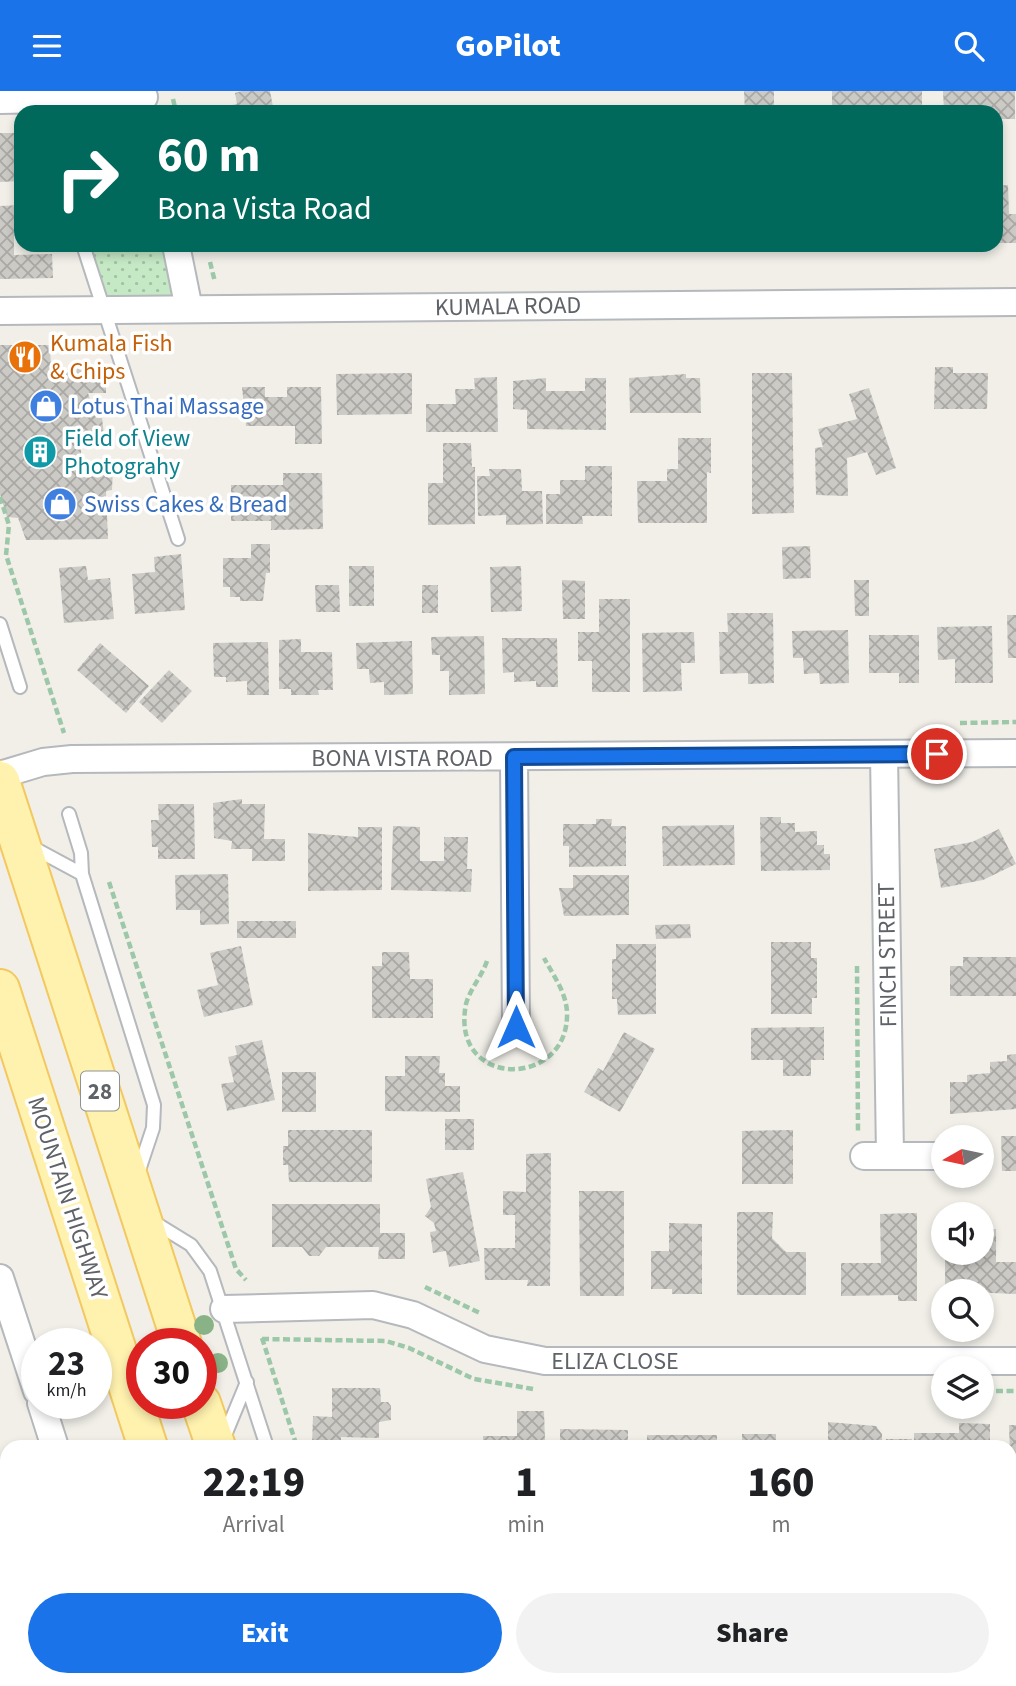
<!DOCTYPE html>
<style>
:root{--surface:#fff;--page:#f2f2f2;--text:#202124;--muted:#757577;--accent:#1a73e8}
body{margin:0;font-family:"Source Sans 3",sans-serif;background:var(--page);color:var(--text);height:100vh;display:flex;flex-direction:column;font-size:26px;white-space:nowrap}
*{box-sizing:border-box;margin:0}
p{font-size:23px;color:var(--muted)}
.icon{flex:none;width:38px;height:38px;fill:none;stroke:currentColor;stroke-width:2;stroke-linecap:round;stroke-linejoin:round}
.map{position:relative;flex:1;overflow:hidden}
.details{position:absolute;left:0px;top:1349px;width:1017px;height:247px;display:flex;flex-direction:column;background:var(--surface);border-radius:21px 21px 0 0;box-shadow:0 4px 10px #0003}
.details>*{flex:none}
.hud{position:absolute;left:14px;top:14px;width:989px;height:147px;border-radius:21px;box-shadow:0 4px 10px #0003;background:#00695c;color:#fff;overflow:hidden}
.needle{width:46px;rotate:261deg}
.tools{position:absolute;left:931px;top:1034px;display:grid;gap:14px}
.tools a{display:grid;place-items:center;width:63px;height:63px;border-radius:50%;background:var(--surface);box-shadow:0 4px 10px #0003;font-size:35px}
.speed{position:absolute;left:21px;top:1237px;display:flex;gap:14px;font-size:35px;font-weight:700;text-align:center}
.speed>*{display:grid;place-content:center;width:91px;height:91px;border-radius:50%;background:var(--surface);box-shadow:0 4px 10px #0003;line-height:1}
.speed small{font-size:18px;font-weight:400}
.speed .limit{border:10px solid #d22;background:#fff;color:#111}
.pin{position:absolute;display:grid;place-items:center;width:60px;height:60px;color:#fff;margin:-30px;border:4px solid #fff;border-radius:50%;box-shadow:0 2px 7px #0007}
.me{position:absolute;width:77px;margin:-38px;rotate:0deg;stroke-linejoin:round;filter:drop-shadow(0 0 5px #0008)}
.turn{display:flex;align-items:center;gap:24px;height:147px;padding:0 28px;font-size:32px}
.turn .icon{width:91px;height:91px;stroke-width:2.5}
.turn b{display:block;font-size:49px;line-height:60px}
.eta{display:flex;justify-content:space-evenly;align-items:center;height:119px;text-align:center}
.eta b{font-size:42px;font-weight:800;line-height:49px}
.cta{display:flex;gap:14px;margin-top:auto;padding:14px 28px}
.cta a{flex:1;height:80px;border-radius:42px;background:var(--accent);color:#fff;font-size:28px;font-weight:800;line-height:80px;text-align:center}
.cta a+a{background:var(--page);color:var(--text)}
header{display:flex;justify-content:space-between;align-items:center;height:91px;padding:0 28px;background:var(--accent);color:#fff;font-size:32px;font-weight:800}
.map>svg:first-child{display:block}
</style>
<header><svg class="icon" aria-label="menu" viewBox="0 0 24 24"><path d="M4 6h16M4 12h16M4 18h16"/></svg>GoPilot<svg class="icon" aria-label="search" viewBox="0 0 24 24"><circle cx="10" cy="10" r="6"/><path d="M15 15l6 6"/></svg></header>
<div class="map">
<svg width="1016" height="1595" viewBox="0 0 1016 1595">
<defs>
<pattern id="park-dots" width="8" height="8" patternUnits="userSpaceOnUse" patternTransform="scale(1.75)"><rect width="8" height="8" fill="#c5e8c5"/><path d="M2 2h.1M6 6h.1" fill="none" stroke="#a3c0a4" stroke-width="1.8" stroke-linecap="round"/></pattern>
<pattern id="building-cross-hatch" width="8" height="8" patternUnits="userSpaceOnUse" patternTransform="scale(1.75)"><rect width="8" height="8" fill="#cccac5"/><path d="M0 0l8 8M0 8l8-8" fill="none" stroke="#a9a8a4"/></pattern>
</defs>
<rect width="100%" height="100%" fill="#f1efe8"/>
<path fill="url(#park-dots)" d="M 83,154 L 176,154 L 189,218 L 104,220 Z"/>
<path fill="url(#building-cross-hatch)" d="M 242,0 L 270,0 L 274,21 L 213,21 L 213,18 L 237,13 L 235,2 Z
M 744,0 L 774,0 L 774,21 L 745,21 Z
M 832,0 L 922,0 L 922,21 L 832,20 Z
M 943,0 L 1015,0 L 1015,28 L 996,28 L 996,21 L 944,19 Z
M 0,42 L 21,42 L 21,90 L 0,91 Z
M 1008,94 L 1009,123 L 1016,123 L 1016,152 L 996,152 L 996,95 Z
M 21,114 L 21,139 L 14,139 L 14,164 L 52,163 L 53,187 L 0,188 L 0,115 Z
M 342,154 L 363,154 L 364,160 L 342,161 Z
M 0,254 L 50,254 L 51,278 L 106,277 L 106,302 L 88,302 L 96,327 L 102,327 L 105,351 L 81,351 L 81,376 L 113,375 L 112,399 L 106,400 L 108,448 L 26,449 L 18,427 L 7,426 L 0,403 Z
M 935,276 L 953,276 L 953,282 L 988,282 L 987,318 L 934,318 Z
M 412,282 L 412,323 L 337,324 L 336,283 Z
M 752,282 L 792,282 L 794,422 L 752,423 Z
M 686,283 L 686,287 L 700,287 L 701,322 L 630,322 L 629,287 Z
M 497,286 L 498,341 L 426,341 L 426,313 L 456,313 L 455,298 L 475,298 L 474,287 Z
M 546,287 L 546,300 L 585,300 L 585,287 L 606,287 L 606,339 L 527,338 L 527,319 L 513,318 L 513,290 Z
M 242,296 L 265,296 L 265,306 L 287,306 L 287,296 L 321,296 L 322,353 L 295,353 L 295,335 L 246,335 Z
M 869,297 L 896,377 L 876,384 L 867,361 L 847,367 L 848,405 L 816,404 L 815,357 L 823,356 L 818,338 L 857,328 L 849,303 Z
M 678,347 L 711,347 L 711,382 L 707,381 L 707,432 L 638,432 L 637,390 L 667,390 L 667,378 L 678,378 Z
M 443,352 L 471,352 L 472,376 L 475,376 L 475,433 L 428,434 L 428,392 L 443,392 Z
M 585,375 L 612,375 L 612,425 L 582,425 L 583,433 L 546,433 L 546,403 L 560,403 L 560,389 L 585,389 Z
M 489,378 L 521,378 L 522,400 L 542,400 L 543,433 L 506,434 L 506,424 L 478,425 L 477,385 L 490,385 Z
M 283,382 L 322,382 L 323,438 L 271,439 L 271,430 L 231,430 L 231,394 L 283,394 Z
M 251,453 L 270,453 L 270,482 L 266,482 L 263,510 L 240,510 L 240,506 L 230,506 L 230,496 L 223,496 L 223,467 L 251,467 Z
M 810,455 L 811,487 L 783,488 L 782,456 Z
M 181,463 L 185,519 L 135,523 L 132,483 L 155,481 L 154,466 Z
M 86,475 L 88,489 L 110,487 L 114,528 L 64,532 L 59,477 Z
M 349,475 L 374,475 L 374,515 L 349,515 Z
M 521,475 L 522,520 L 491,521 L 490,476 Z
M 562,489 L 585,490 L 585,528 L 563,528 Z
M 854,489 L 869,489 L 869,525 L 855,525 Z
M 315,494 L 339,494 L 340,521 L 316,521 Z
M 422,494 L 438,494 L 438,522 L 422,522 Z
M 599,508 L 630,508 L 630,601 L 592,601 L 592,570 L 578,570 L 578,541 L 599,541 Z
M 727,522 L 773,522 L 774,592 L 748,593 L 748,582 L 720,583 L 719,541 L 728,541 Z
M 1007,524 L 1016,524 L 1016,567 L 1008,567 Z
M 992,535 L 993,592 L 955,592 L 955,568 L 938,569 L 937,536 Z
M 848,539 L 849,592 L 820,593 L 819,582 L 804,583 L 803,567 L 793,567 L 792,540 Z
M 694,541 L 695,572 L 681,572 L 682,600 L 643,601 L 642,542 Z
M 869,544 L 919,544 L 919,592 L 899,592 L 899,582 L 869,582 Z
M 484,545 L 485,603 L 449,604 L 449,580 L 440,580 L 440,564 L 432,564 L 431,546 Z
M 502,547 L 557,547 L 558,596 L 536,596 L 536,590 L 514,591 L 514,581 L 503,582 Z
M 301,548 L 301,561 L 332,561 L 333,599 L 318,599 L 319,604 L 291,604 L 291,598 L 279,598 L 279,549 Z
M 412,550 L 413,603 L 384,604 L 384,591 L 370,592 L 369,578 L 357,578 L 356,552 Z
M 268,551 L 269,604 L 247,604 L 247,590 L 226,591 L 226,586 L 214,586 L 213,552 Z
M 100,552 L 149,595 L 126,622 L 77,579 Z
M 169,579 L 192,600 L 162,632 L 139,611 Z
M 242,708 L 242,713 L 265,713 L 264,748 L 285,748 L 285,770 L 252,770 L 252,758 L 231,758 L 232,750 L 214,747 L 213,712 Z
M 158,713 L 194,713 L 195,768 L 158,768 L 158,756 L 152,756 L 151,729 L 159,729 Z
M 760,726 L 781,726 L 781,732 L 795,732 L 795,741 L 817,740 L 817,754 L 824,754 L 824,763 L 830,763 L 830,779 L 761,780 Z
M 596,728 L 612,728 L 611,735 L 626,735 L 626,775 L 569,776 L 569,755 L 563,755 L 563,733 L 596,733 Z
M 734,734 L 735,774 L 663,775 L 662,735 Z
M 393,735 L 420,736 L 420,770 L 444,770 L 444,746 L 468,746 L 467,778 L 472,778 L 471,801 L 391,799 Z
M 358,736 L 382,736 L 382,799 L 308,800 L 308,742 L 358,746 Z
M 999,738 L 1016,773 L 983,789 L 941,797 L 934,758 L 972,751 Z
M 228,783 L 229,833 L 200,834 L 200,819 L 176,819 L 175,784 Z
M 573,784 L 629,784 L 629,824 L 564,825 L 559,797 L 573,797 Z
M 237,830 L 296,830 L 296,847 L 237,847 Z
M 690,833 L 691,847 L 656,848 L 655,834 Z
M 771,851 L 811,851 L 811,867 L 817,867 L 817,907 L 812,907 L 812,923 L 771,923 Z
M 616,853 L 656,853 L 656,923 L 618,924 L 617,908 L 612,908 L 612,868 L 616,868 Z
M 241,855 L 253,914 L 204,926 L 197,899 L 218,894 L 210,862 Z
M 382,861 L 409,861 L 410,888 L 433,888 L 433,927 L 372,927 L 372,875 L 382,875 Z
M 963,866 L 1016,866 L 1016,905 L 950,905 L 950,875 L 963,875 Z
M 824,936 L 824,969 L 811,969 L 811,985 L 783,985 L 783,969 L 751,969 L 751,937 Z
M 624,941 L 655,958 L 620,1021 L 584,1001 L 598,977 L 603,980 Z
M 262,949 L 275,1009 L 227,1020 L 221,993 L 234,991 L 228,966 L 237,964 L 235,955 Z
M 1016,963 L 1016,1018 L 950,1023 L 950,991 L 967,991 L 967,984 L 990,982 L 990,971 L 1007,970 L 1007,964 Z
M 405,965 L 440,965 L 439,982 L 445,982 L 445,995 L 460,995 L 460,1021 L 385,1020 L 385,985 L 405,985 Z
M 282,981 L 316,981 L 316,1021 L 282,1021 Z
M 445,1028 L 474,1028 L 474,1059 L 445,1059 Z
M 288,1039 L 372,1039 L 372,1091 L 289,1091 L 288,1074 L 283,1074 L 283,1055 L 288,1055 Z
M 793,1039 L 793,1093 L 742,1093 L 742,1040 Z
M 1001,1045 L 1016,1045 L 1016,1080 L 1002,1080 Z
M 551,1062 L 550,1195 L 527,1195 L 528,1189 L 485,1189 L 484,1157 L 515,1157 L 515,1124 L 503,1124 L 503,1100 L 526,1101 L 526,1063 Z
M 463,1081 L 480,1170 L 449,1176 L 446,1160 L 433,1162 L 430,1141 L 436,1140 L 434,1132 L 425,1125 L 431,1116 L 426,1088 Z
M 579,1100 L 624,1100 L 624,1205 L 580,1205 Z
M 272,1113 L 380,1113 L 380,1142 L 405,1142 L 405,1168 L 378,1168 L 379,1156 L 326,1156 L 319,1165 L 309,1165 L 302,1156 L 272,1156 Z
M 737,1121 L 773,1121 L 772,1147 L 786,1161 L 806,1161 L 806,1204 L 737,1204 Z
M 917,1122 L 917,1210 L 898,1210 L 898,1204 L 841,1205 L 841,1172 L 881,1172 L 880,1123 Z
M 669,1132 L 702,1133 L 702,1203 L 672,1203 L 672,1198 L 651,1198 L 651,1160 L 669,1160 Z
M 982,1138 L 996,1138 L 996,1171 L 1016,1171 L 1016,1203 L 945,1200 L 945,1162 L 982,1162 Z
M 332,1297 L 380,1297 L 381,1311 L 388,1311 L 391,1315 L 391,1329 L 379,1331 L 379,1347 L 341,1346 L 341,1354 L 312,1354 L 313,1325 L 332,1326 Z
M 517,1320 L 544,1320 L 545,1349 L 537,1349 L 537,1356 L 483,1356 L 483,1345 L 517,1345 Z
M 828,1331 L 876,1335 L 882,1343 L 882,1356 L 828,1356 Z
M 959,1332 L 990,1333 L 990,1356 L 914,1356 L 914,1342 L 959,1342 Z
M 1009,1334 L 1016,1334 L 1016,1367 L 1010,1367 Z
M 560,1338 L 628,1339 L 628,1356 L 560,1356 Z
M 742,1343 L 776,1343 L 776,1356 L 742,1356 Z
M 647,1344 L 717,1344 L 717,1356 L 647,1356 Z
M 886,1348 L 912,1348 L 912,1356 L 886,1356 Z
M 1012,1551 L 1016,1551 L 1016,1591 L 1011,1590 Z
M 400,1589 L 494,1589 L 494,1595 L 402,1595 Z
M 624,1589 L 701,1589 L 700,1595 L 624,1595 Z
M 865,1589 L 953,1589 L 952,1595 L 865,1595 Z"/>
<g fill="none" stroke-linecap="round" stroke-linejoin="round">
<defs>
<path id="service" d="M 83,154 L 178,448
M 0,533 L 20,596
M 69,723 L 81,762 L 82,783 L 154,1014 L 153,1037 L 138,1082
M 30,755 L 82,783
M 152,1130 L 191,1154 L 210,1180 L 267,1356
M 223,1349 L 247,1291
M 341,1589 L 343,1595"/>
<path id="minor" d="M 0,9 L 144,6
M 176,154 L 189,218
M 0,220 L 1016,211
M 884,663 L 890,1065
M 514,666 L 516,936
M 0,684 L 43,671 L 72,668 L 1016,662
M 864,1065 L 943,1065
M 0,1187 L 37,1300
M 224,1218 L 373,1214 L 413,1224 L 485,1258 L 545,1270 L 1016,1270
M 41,1312 L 55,1356
M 130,1589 L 132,1595
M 782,1589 L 782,1595"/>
<path id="primary" d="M 0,690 L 182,1253
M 0,898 L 148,1356
M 201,1312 L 216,1356
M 222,1589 L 224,1595
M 290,1589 L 292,1595"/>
</defs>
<use href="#service" stroke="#b5b8bc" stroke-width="16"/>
<use href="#minor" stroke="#b5b8bc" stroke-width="30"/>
<use href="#primary" stroke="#f2c960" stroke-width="42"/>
<path stroke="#9cc7a9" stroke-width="4.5" stroke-dasharray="7 3.5" stroke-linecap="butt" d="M 173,8 L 176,21
M 210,171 L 215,191
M 0,406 L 9,434 L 6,464 L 64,642
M 960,632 L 1016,631
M 109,791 L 236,1178 L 246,1189
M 487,870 C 482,885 470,898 466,913 C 449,999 570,998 567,921 C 566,901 553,884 544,867
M 857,875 L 858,1041
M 425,1196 L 480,1222
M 262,1247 L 297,1356
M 262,1248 L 386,1250 L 409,1257 L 474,1288 L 533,1298
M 996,1300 L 1016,1300
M 372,1589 L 374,1595
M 745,1589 L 747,1595
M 821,1595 L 824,1589"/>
<use href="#service" stroke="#fff" stroke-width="12"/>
<use href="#minor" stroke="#fff" stroke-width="26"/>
<use href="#primary" stroke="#fff2af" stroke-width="38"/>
</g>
<g fill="#89b387">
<circle cx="204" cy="1234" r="10"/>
<circle cx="218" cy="1272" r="10"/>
</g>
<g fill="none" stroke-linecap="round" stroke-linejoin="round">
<defs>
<path id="route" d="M 516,936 L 514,666 L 937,663"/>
</defs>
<use href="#route" stroke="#114b97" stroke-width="18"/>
<use href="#route" stroke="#1a73e8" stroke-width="12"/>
</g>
<defs>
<symbol id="restaurant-disc" viewBox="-11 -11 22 22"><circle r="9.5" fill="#e8710a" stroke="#fff"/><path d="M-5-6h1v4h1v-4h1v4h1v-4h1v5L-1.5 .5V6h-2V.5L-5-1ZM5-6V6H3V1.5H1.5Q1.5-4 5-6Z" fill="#fff"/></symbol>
<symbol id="shop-disc" viewBox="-11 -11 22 22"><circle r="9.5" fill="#3f7fe0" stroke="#fff"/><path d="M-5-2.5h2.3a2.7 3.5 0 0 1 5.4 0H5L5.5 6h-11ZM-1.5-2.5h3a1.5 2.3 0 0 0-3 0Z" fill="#fff"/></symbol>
<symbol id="building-disc" viewBox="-11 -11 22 22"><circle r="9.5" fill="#0f9aa8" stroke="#fff"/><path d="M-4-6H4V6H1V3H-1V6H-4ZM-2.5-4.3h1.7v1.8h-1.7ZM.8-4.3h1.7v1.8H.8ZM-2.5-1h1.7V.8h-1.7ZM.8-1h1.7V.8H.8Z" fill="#fff"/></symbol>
</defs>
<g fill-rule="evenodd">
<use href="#restaurant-disc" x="6" y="247" width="38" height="38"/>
<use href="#shop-disc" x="27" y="296" width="38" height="38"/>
<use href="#building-disc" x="21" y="342" width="38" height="38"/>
<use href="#shop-disc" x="41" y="394" width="38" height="38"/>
</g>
<g text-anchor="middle" stroke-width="7" stroke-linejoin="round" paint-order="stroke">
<rect fill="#fff" stroke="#8f9295" stroke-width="2" x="81" y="980.5" width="38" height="39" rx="5"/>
<g font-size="23" font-weight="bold" fill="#5f6368">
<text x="100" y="1008">28</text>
</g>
<g font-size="24" fill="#5f6368" stroke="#fff">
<text transform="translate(508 215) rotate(-1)" y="8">KUMALA ROAD</text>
<text x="402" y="675">BONA VISTA ROAD</text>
<text transform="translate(887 864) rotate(-91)" y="8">FINCH STREET</text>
<text transform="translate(68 1107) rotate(72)" y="8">MOUNTAIN HIGHWAY</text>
<text x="615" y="1278">ELIZA CLOSE</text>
</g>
<g font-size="24" fill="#c56008" stroke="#fff" text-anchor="start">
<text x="50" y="260">Kumala Fish<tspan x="50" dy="28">&amp; Chips</tspan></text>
</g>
<g font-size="24" fill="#366cbe" stroke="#fff" text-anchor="start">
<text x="70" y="323">Lotus Thai Massage</text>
<text x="84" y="421">Swiss Cakes &amp; Bread</text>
</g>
<g font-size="24" fill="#0d838f" stroke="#fff" text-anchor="start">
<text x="64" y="355">Field of View<tspan x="64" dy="28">Photograhy</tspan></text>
</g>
</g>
</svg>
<div class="tools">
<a><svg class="needle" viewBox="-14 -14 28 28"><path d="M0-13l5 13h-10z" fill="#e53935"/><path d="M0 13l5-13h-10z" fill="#757577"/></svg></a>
<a><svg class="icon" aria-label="sound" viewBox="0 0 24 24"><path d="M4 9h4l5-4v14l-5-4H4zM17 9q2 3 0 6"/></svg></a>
<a><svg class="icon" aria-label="search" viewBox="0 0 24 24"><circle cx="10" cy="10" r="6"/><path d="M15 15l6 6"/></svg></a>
<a><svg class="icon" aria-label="layers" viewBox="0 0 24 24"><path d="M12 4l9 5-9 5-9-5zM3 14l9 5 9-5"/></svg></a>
</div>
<div class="speed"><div>23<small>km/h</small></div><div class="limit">30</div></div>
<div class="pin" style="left:937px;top:663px;background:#d93025"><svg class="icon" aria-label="arrive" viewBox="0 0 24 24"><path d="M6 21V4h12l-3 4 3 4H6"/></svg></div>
<svg class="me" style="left:516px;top:936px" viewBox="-20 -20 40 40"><path d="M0-17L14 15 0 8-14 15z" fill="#1a73e8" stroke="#fff" stroke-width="4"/></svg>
<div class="hud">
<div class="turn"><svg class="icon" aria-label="right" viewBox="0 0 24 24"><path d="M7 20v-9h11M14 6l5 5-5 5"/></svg><div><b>60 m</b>Bona Vista Road</div></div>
</div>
<section class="details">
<div class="eta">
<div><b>22:19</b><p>Arrival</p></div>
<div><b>1</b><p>min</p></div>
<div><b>160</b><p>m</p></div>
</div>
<div class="cta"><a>Exit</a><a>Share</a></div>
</section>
</div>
